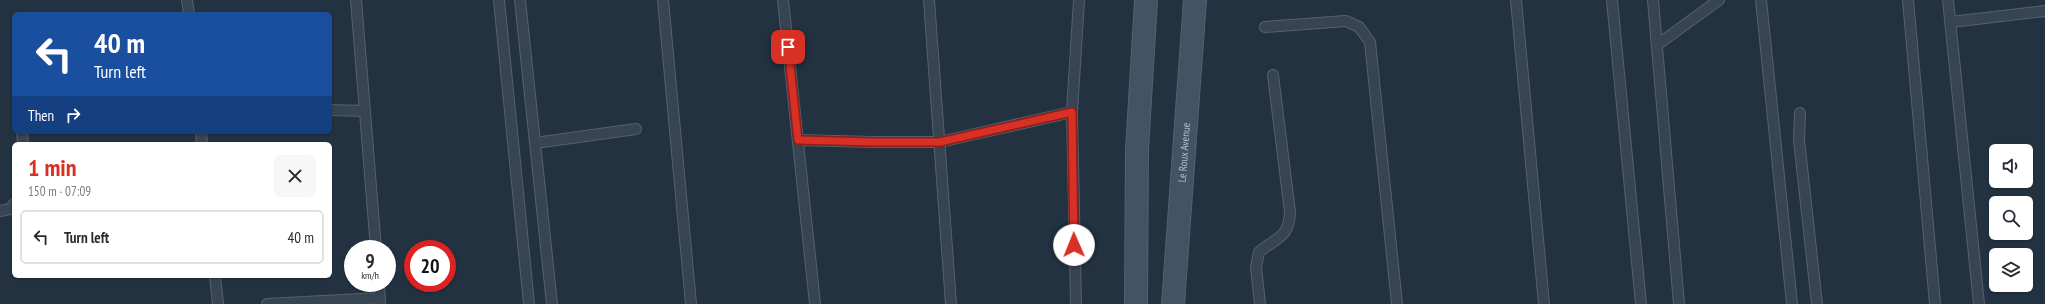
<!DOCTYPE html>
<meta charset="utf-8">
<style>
:root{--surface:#fff;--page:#f7f7f7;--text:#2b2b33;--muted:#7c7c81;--line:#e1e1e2;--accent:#d93025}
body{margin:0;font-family:"PT Sans Narrow",sans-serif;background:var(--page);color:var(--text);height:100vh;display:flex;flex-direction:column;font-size:15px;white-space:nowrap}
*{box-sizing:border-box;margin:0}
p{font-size:13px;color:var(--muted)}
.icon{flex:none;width:22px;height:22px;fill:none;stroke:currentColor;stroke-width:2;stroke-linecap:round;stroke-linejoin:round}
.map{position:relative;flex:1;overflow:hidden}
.side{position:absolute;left:12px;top:142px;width:320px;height:136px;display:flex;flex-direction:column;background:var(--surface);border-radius:6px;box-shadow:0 1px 3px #0004}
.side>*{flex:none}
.guide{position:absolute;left:12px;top:12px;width:320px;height:122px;border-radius:6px;box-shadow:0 1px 3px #0004;background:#1a4fa0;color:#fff;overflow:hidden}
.buttons{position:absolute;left:1989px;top:144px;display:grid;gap:8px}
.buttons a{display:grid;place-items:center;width:44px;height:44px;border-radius:6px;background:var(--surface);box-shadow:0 1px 3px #0004;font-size:20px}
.speed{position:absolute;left:344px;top:240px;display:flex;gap:8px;font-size:20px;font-weight:700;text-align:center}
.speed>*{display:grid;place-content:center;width:52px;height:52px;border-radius:50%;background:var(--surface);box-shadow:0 1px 3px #0004;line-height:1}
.speed small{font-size:10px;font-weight:400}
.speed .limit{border:6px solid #d22;background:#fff;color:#111}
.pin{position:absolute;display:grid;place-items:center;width:34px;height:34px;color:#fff;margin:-17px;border-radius:8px;box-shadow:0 2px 6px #0006}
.me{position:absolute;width:44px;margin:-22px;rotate:359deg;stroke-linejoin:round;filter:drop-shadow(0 0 3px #0008)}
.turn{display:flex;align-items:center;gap:14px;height:84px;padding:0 16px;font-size:18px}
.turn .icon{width:52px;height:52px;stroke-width:2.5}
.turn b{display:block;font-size:28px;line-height:34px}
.then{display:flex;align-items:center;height:38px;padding:0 16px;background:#0003;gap:8px;font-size:15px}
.round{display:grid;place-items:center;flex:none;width:42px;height:42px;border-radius:6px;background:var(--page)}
.head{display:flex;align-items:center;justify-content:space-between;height:68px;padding:0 16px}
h1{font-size:24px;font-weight:800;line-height:30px;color:var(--accent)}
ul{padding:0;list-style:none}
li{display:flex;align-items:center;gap:12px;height:54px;margin:0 8px 6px;padding:0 8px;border:2px solid var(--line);border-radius:6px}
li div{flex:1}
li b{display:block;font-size:15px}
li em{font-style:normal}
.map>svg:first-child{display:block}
</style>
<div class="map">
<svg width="2045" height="304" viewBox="0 0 2045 304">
<rect width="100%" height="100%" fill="#223241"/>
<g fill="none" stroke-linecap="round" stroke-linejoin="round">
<defs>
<path id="lane" d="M 187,0 L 189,14
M 356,0 L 376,249
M 499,0 L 529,304
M 520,0 L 552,304
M 663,0 L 691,304
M 783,0 L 815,304
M 929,0 L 951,304
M 1516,0 L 1544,304
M 1612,0 L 1641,304
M 1653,0 L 1679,304
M 1761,0 L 1792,304
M 1908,0 L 1935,304
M 1948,0 L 1979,304
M 1951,22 L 2045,11
M 1265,27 L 1346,21 L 1359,27 L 1370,42 L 1397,304
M 1657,45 L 1719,0
M 330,110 L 365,111
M 1800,113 L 1799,140 L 1817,304
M 22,132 L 23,144
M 201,132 L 202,144
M 798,140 L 872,142 L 940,142 L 1072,112
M 535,143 L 636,129
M 0,211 L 10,209 L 14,204
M 215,276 L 218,304
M 379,283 L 380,304
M 267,304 L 380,298
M 1076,304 L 1072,112 L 1079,0
M 1260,304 L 1256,267 L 1259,252 C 1277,237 1289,238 1290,212 L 1273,75"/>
<g id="secondary">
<path d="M 1136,304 L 1137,150 L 1146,0"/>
<path id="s1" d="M 1173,304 L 1195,0"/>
</g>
</defs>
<use href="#lane" stroke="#55616f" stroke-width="12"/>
<use href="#secondary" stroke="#55616f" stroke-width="24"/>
<use href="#lane" stroke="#374451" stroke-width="10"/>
<use href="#secondary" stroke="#445364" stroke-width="22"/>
</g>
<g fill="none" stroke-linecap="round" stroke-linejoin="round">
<defs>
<path id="route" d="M 788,47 L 798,140 L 872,142 L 940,142 L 1072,112 L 1074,245"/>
</defs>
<use href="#route" stroke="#8d1f18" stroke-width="10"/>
<use href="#route" stroke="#d93025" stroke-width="7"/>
</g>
<g text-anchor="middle" stroke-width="3.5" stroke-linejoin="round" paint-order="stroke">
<g font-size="11" fill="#b3becc" stroke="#1c2936">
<text dy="4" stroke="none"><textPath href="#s1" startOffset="152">Le Roux Avenue</textPath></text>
</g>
</g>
</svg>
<div class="buttons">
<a><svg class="icon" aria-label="sound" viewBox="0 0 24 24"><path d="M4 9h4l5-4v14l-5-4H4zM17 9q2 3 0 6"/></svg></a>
<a><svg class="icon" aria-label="search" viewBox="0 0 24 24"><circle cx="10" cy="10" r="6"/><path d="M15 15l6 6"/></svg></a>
<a><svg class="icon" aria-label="layers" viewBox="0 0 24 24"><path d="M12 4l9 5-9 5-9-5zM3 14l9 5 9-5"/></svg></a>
</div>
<div class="speed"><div>9<small>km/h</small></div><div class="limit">20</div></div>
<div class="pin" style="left:788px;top:47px;background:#d93025"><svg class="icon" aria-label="arrive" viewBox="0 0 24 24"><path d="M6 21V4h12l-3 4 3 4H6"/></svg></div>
<svg class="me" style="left:1074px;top:245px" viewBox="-20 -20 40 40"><circle r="19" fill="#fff"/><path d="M0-13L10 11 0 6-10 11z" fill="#d93025"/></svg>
<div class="guide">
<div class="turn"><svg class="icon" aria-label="left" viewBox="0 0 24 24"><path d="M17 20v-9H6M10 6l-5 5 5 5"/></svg><div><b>40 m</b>Turn left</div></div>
<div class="then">Then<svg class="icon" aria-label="right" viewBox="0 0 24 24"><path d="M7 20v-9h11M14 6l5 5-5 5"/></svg></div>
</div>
<section class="side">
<div class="head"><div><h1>1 min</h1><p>150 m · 07:09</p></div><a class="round"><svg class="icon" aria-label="close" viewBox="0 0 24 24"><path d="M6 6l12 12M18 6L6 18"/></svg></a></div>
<ul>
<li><svg class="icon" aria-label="left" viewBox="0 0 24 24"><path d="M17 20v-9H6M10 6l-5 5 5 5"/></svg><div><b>Turn left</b></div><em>40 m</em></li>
</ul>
</section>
</div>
